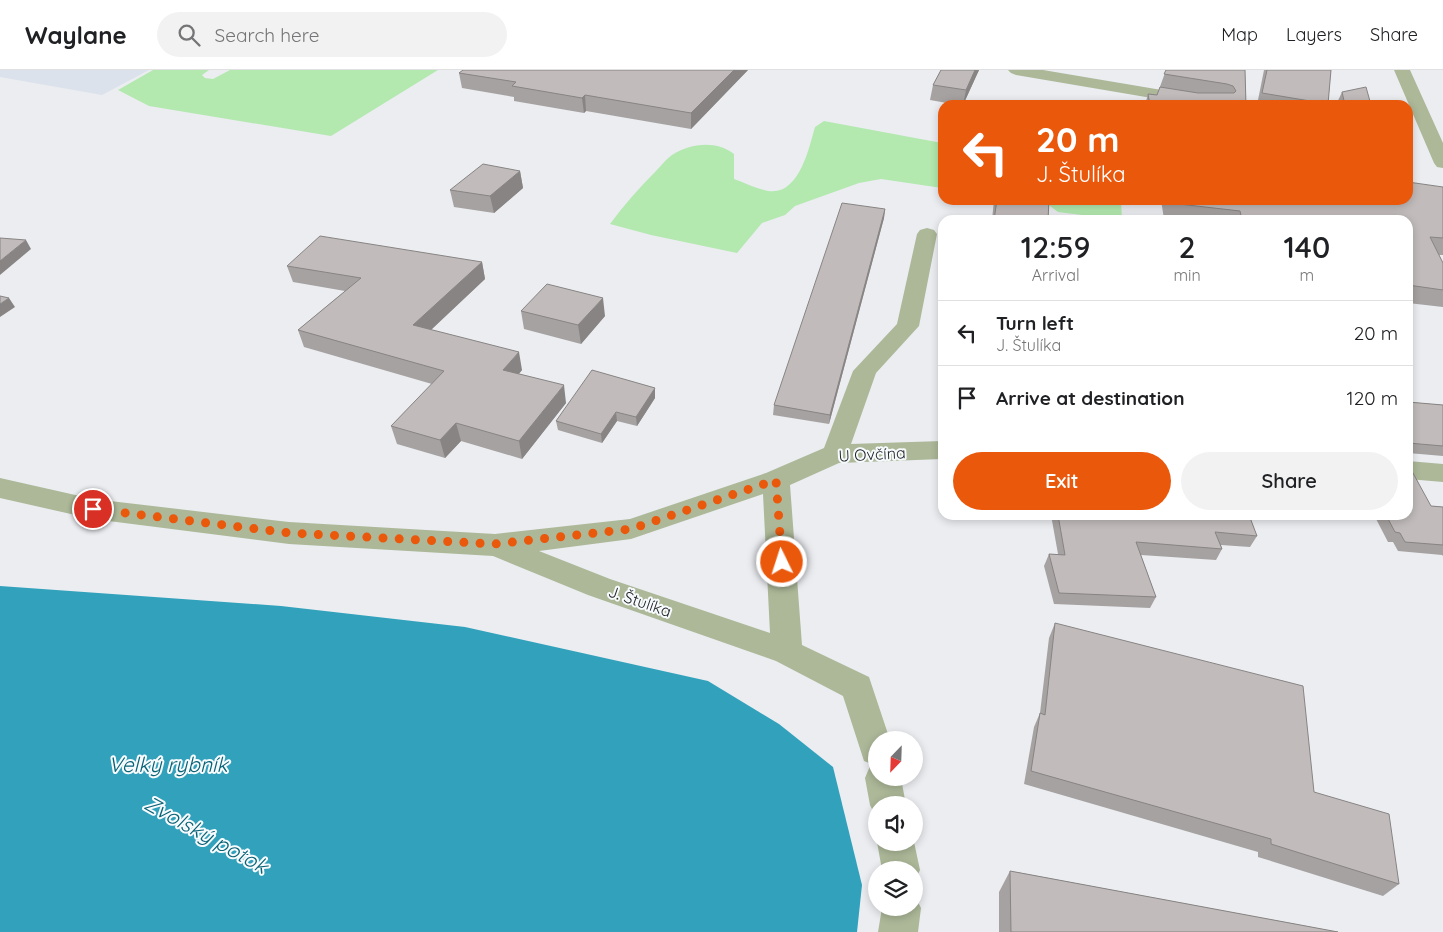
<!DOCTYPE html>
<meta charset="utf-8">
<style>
:root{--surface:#fff;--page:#f2f2f2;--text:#202124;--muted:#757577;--line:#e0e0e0;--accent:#ea580c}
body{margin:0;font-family:Quicksand,sans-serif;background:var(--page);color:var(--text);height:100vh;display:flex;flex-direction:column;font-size:19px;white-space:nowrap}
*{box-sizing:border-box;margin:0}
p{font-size:16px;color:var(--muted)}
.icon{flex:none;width:28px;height:28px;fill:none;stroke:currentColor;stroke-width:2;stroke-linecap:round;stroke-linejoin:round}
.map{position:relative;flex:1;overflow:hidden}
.drawer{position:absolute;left:938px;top:145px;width:475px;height:305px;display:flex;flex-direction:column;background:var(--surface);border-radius:15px;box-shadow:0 2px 8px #0003}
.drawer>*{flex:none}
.hud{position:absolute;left:938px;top:30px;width:475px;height:105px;border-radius:15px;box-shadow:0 2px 8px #0003;background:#ea580c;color:#fff;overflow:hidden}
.needle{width:32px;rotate:203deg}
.fabs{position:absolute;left:868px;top:661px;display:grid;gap:10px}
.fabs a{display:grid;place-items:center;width:55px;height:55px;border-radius:50%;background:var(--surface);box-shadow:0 2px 8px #0003;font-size:25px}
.pin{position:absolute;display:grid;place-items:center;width:42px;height:42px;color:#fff;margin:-21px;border:2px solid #fff;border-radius:50%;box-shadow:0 1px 5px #0007}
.me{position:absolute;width:55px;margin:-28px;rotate:356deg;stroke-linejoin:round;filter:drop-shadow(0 0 4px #0008)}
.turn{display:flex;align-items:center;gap:18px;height:105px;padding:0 15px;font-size:22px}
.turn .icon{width:65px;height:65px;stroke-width:2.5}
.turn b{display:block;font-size:35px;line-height:42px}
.eta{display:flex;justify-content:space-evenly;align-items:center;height:85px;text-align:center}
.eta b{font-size:30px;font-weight:600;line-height:35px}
.primary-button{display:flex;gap:10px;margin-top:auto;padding:10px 15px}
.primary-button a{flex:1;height:58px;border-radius:30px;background:var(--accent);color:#fff;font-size:20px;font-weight:600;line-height:58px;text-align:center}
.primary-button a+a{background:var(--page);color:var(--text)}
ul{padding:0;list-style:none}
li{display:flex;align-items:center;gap:15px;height:65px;padding:0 15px;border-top:1px solid var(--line)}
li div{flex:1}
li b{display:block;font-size:19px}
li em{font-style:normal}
header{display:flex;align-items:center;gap:30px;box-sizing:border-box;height:70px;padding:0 25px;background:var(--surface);border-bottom:1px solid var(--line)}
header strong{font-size:24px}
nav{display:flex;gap:28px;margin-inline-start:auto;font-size:18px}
.search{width:350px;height:45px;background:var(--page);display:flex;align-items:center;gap:12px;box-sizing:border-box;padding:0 18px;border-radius:28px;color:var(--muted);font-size:19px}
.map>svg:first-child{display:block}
</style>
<header>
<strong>Waylane</strong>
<div class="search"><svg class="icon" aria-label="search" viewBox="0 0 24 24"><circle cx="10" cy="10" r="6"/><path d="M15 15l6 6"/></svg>Search here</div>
<nav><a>Map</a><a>Layers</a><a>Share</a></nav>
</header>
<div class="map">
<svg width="1443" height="862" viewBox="0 0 1443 862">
<rect width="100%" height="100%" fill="#ebedf1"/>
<path fill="#dbe2ec" d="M 0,0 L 149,0 L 102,25 L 0,7 Z"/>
<path fill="#b3e9af" d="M 153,0 L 209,0 L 202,5 L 205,8 L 213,9 L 230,0 L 438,0 L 331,66 L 149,36 L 118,20 Z
M 824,51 L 942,73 L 942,118 L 881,109 L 859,113 L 795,136 L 785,145 L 762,153 L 737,183 L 651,165 L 610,154 C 624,135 639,118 656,101 C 661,96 666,89 672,85 C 690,73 717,70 734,84 L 734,109 C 745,113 757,119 768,121 C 799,126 809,78 815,57 Z
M 1038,130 L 1121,130 L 1122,150 L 1058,142 L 1042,130 Z"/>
<path fill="#32a1bc" d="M 0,516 L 281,536 L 465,557 L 708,611 L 779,654 L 833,697 L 862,815 L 857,862 L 0,862 Z"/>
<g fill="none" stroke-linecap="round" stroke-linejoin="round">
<path fill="#acb898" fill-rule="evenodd" d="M 1008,0 L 1043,0 L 1221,30 L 1227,32 L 1229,35 L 1193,35 L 1016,5 L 1011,3 Z
M 1394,0 L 1410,0 L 1443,73 L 1443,98 L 1437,97 L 1434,93 Z
M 927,158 L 934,160 L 937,164 L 919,256 L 876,303 L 851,374 L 942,371 L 942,389 L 839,393 L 790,415 L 802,575 L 869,607 L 890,670 L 876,670 L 876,708 L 901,708 L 906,735 L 876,735 L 876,747 L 870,735 L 865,708 L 870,696 L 874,695 L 864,691 L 843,626 L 776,591 L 588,525 L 493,486 L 289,474 L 93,449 L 0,428 L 0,408 L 93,429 L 289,452 L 495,464 L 630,449 L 766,403 L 824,378 L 853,301 L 897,254 L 917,164 L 920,160 ZM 763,424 L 770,563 L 610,509 L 539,481 L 631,469 Z
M 1408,391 L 1443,394 L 1443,412 L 1408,409 Z
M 877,772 L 914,772 L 920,800 L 914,813 L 914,800 L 882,800 Z
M 914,824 L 921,838 L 918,862 L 878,862 L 882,838 L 914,838 Z"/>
</g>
<path fill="#a6a2a1" d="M 463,0 L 748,0 L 691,59 L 586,41 L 584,43 L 514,31 L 514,27 L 462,18 L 459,3 Z
M 941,0 L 979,0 L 963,35 L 958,35 L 930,30 L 933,15 Z
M 1166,0 L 1245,0 L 1246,35 L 1145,35 L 1148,24 L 1157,25 Z
M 1264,0 L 1331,0 L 1328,35 L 1257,35 Z
M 1342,22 L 1371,35 L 1336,35 Z
M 520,101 L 523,118 L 494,143 L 454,137 L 450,120 Z
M 1443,117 L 1443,185 L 1439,185 L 1443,193 L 1443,237 L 1408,233 L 1408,150 L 1177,150 L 1164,149 L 1161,130 L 1408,130 Z
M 994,130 L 1049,130 L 1048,150 L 992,150 Z
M 885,139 L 884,148 L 829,354 L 773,345 L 774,335 Z
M 482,192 L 485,209 L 431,260 L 522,300 L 519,304 L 566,333 L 522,389 L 461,371 L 445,388 L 397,374 L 391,356 L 432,314 L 304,277 L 298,260 L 345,221 L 293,212 L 287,196 Z
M 521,241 L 605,246 L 581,274 L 524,259 Z
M 655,318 L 655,328 L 637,356 L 617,351 L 602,373 L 558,360 L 556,351 Z
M 1408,332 L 1443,335 L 1443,386 L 1408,383 Z
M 1431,436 L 1443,437 L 1443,486 L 1442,485 L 1398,481 L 1393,472 L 1388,472 L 1374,445 L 1408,445 Z
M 1051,445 L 1249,445 L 1257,466 L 1250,477 L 1221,475 L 1222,479 L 1216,490 L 1141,485 L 1156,527 L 1150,538 L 1054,534 L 1044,496 L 1049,484 L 1058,484 Z
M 1055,553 L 1314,722 L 1399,814 L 1383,826 L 1258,787 L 1258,782 L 1024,714 L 1034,657 L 1040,643 L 1049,568 Z
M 1010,801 L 1338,862 L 999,862 L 999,822 Z"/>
<path fill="#878483" d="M 734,0 L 748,0 L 691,59 L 691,43 Z
M 975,0 L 979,0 L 963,35 L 966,20 Z
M 585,25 L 586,41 L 584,43 L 582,28 Z
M 520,101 L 523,118 L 494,143 L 490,126 Z
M 885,139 L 884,148 L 829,354 L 830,345 Z
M 26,170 L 31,179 L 0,205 L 0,191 Z
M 482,192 L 485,209 L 418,272 L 413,255 Z
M 9,228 L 15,237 L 0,247 L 0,234 Z
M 603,228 L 605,246 L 581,274 L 578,255 Z
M 519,282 L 522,300 L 507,317 L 503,300 Z
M 564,315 L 566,333 L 522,389 L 519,371 Z
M 655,318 L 655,328 L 637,356 L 636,347 Z
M 616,342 L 617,351 L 602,373 L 601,364 Z
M 456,353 L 461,371 L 445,388 L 440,370 Z"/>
<path fill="#c1bcbb" stroke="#878483" d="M 463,0 L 734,0 L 691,43 L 585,25 L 582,28 L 512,16 L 516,12 L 459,3 Z
M 941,0 L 975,0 L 966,20 L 933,15 Z
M 1166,0 L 1245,0 L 1246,35 L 1150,35 L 1148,24 L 1157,25 L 1160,17 L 1198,23 L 1234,23 L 1236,21 L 1233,16 L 1227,14 L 1164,4 Z
M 1267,0 L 1331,0 L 1328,34 L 1262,23 Z
M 1366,17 L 1371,35 L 1345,35 L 1342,22 Z
M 483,94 L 520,101 L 490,126 L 450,120 Z
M 1408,112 L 1443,117 L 1443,168 L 1430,167 L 1443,193 L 1443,220 L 1408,215 L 1408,150 L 1242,150 L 1240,141 L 1170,133 L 1169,130 L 1408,130 Z
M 997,130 L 1049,130 L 1048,150 L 994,150 Z
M 842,133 L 885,139 L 830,345 L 774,335 Z
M 320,166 L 482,192 L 413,255 L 519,282 L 503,300 L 564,315 L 519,371 L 456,353 L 440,370 L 391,356 L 444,301 L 298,260 L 361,208 L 287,196 Z
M 0,168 L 26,170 L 0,191 Z
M 547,214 L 603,228 L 578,255 L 521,241 Z
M 0,226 L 9,228 L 0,234 Z
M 592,300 L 655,318 L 636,347 L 616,342 L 601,364 L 556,351 Z
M 1408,332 L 1443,335 L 1443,376 L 1408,373 Z
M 1408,394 L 1431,436 L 1443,437 L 1443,475 L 1405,472 L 1400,463 L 1395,462 L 1386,445 L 1408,445 Z
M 1058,445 L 1249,445 L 1257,466 L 1215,462 L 1222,479 L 1136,472 L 1156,527 L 1059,523 L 1049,484 L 1065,485 Z
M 1055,553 L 1303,616 L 1314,722 L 1389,744 L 1399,814 L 1271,774 L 1271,769 L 1031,701 L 1040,643 L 1045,645 Z
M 1010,801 L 1338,862 L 1011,862 Z"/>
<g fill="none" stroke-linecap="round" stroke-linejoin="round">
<path stroke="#ea580c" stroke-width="9" stroke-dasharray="0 16.2" d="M 93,439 L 290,463 L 495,474 L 631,459 L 776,410 L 782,492"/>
</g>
<g text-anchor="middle" stroke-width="4" stroke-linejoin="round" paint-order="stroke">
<g font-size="16" fill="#232426" stroke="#f8fbfe">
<text transform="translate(872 384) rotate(-3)" y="6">U Ovčína</text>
<text transform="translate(640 531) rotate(19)" y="6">J. Štulíka</text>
</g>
<g font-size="21" font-style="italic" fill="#076275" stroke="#f8fbfe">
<text x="168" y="702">Velký rybník</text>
<text transform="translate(206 765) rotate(29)" y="7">Zvolský potok</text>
</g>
</g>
</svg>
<div class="fabs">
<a><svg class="needle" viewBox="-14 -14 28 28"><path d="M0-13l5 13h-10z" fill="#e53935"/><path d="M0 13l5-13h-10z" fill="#757577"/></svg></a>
<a><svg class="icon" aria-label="sound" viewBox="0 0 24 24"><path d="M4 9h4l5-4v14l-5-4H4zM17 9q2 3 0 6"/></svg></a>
<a><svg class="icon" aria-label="layers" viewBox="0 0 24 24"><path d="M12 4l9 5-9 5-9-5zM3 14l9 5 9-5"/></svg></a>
</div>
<div class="pin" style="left:93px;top:439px;background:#d93025"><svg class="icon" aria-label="arrive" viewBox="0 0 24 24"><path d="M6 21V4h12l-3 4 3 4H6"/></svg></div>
<svg class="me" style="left:782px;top:492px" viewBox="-20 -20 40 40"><circle r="17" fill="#ea580c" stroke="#fff" stroke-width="3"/><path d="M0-11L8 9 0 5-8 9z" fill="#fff"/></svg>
<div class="hud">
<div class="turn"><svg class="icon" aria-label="left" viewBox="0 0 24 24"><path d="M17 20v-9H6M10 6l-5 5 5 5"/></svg><div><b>20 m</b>J. Štulíka</div></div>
</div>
<section class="drawer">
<div class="eta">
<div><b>12:59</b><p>Arrival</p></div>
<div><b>2</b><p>min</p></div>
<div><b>140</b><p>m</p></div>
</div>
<ul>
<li><svg class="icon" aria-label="left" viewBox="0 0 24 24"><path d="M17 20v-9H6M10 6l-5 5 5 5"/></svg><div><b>Turn left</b><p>J. Štulíka</p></div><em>20 m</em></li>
<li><svg class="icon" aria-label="arrive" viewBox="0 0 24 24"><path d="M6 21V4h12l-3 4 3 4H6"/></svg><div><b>Arrive at destination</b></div><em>120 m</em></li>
</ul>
<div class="primary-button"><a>Exit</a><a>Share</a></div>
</section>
</div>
